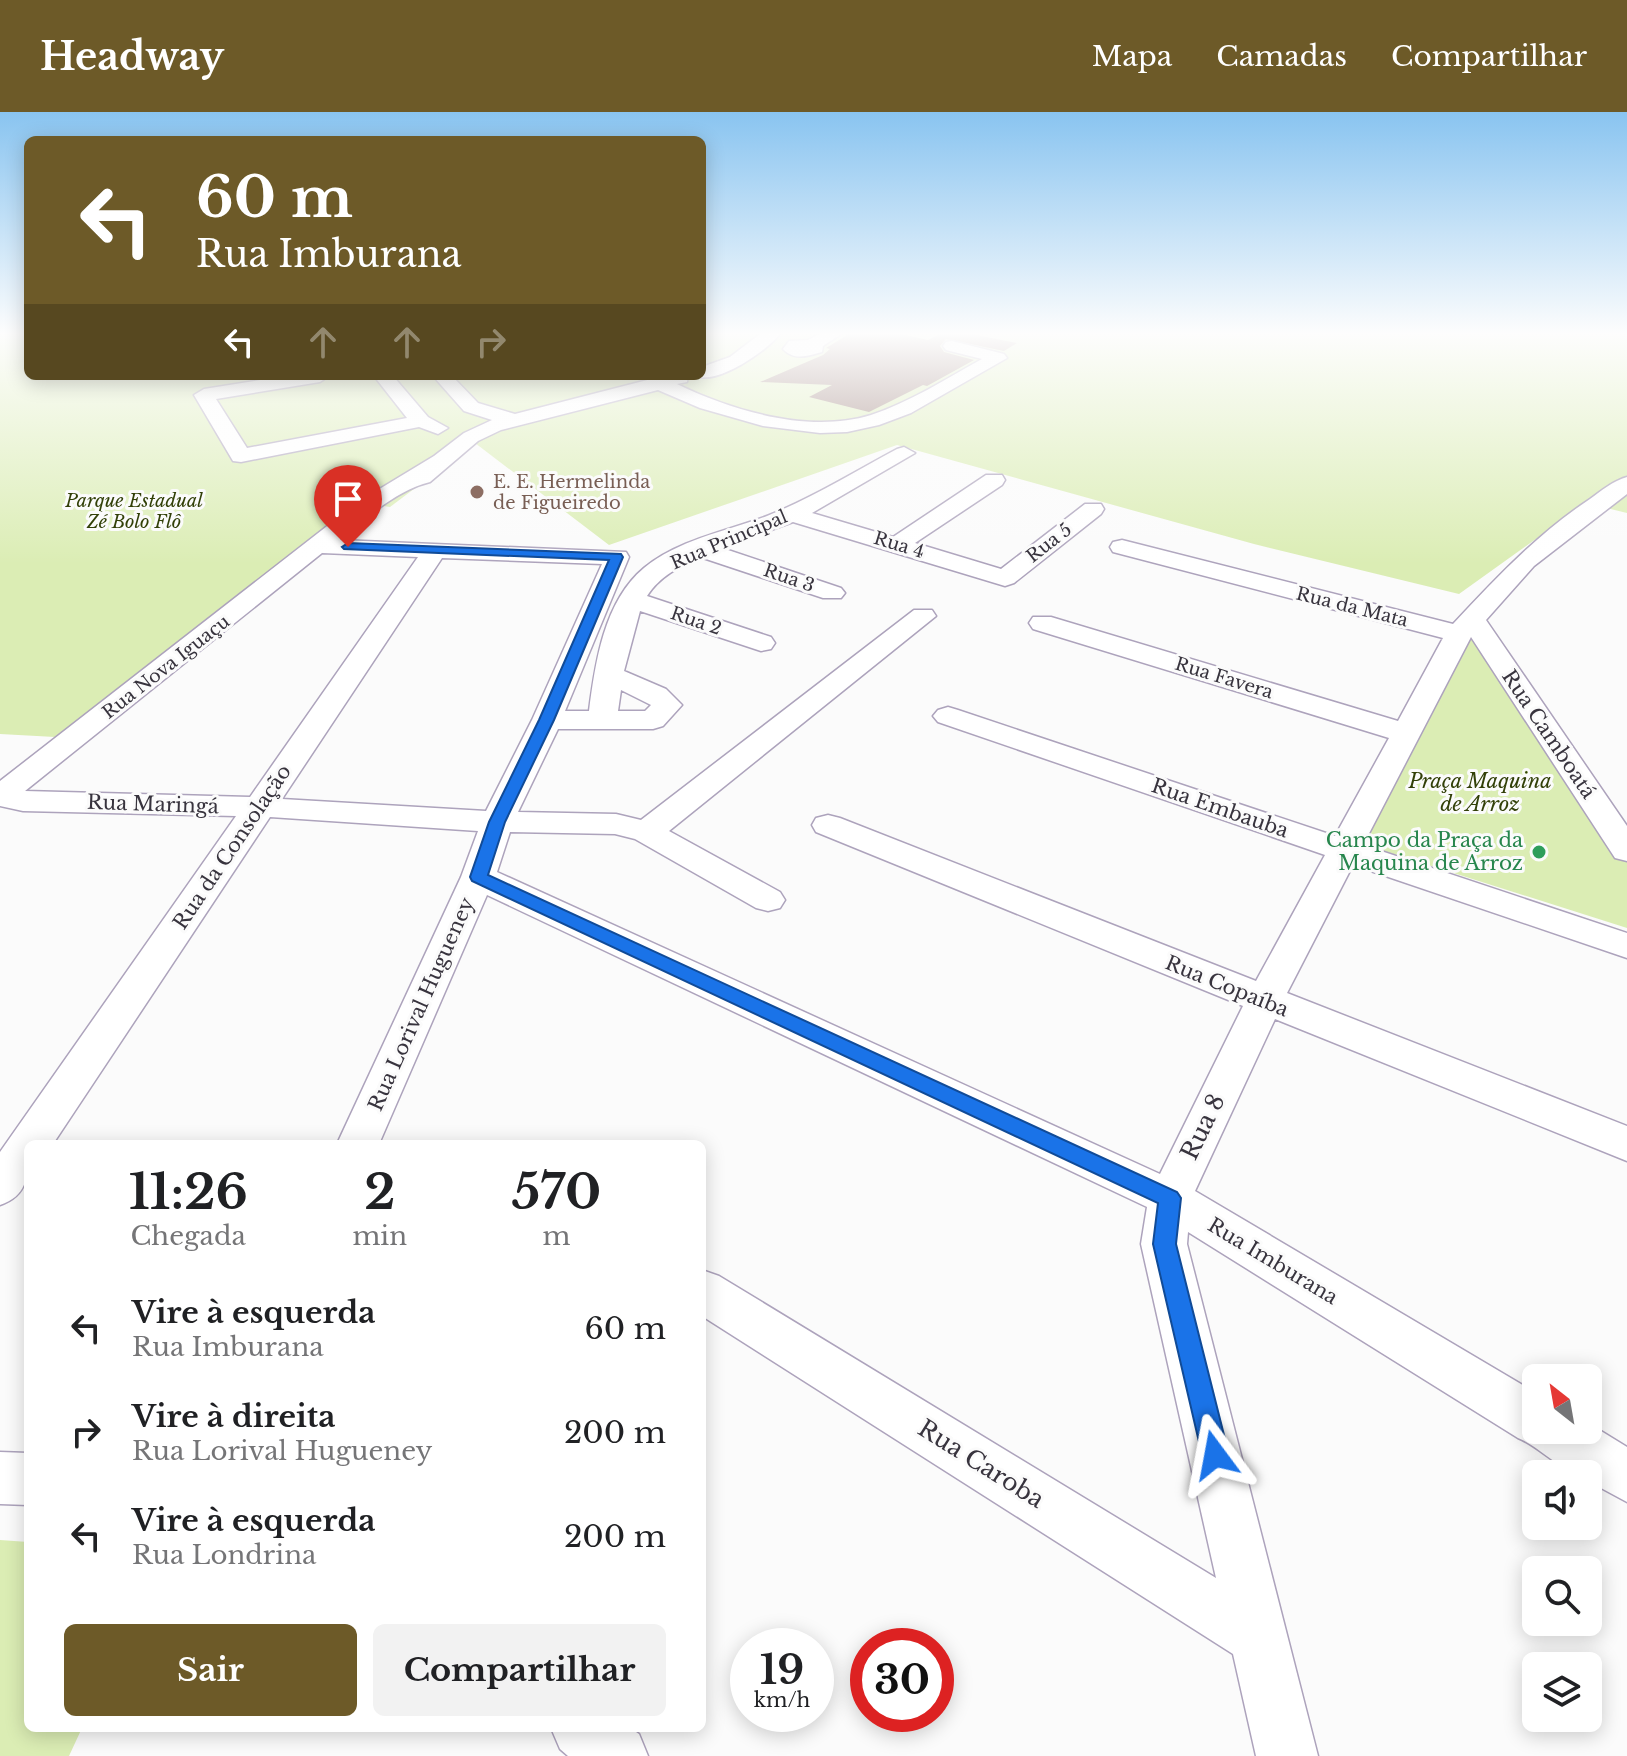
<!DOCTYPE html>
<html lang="pt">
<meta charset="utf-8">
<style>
:root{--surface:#fff;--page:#f2f2f2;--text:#202124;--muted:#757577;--accent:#6d5a28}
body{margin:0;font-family:"Libre Baskerville",serif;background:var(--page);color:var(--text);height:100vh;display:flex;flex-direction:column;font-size:30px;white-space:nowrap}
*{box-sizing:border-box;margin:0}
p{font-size:26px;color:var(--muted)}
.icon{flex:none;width:44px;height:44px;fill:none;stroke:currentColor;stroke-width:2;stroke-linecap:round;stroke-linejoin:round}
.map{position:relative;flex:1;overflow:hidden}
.side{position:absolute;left:24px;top:1028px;width:682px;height:592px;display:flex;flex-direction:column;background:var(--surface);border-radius:12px;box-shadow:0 4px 20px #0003}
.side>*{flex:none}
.top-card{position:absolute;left:24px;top:24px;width:682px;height:244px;border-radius:12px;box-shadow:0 4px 20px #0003;background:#6d5a28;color:#fff;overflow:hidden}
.needle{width:52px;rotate:329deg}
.controls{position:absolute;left:1522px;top:1252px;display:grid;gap:16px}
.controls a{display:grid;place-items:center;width:80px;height:80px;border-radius:12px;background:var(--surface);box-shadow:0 4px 20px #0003;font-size:40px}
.speed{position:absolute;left:730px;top:1516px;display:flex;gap:16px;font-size:40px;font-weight:700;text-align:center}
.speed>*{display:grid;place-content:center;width:104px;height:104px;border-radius:50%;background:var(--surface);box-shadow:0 4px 20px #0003;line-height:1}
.speed small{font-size:20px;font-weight:400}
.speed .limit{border:12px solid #d22;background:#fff;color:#111}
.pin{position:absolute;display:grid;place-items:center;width:68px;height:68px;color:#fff;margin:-82px -34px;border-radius:50% 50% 50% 0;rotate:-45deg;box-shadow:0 0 8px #0007}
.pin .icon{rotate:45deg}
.me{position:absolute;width:88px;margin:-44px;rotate:347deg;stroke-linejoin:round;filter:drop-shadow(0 0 6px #0008)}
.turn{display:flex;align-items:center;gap:28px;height:168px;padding:0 40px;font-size:36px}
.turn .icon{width:104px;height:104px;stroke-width:2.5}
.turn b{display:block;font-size:56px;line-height:68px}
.lanes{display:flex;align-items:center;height:76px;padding:0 40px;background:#0003;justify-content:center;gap:40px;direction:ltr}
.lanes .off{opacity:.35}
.eta{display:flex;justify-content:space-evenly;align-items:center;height:136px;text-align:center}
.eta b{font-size:48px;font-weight:700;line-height:56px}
.primary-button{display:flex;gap:16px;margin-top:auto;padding:16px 40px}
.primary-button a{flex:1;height:92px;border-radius:12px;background:var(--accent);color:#fff;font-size:32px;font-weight:700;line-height:92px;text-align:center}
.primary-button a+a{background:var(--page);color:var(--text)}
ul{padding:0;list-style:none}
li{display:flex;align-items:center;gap:24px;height:104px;padding:0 40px}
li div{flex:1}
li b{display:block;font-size:30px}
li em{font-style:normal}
header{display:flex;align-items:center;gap:48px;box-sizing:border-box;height:112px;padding:0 40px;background:var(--accent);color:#fff}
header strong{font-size:38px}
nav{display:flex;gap:44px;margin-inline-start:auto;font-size:28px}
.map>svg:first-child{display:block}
</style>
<header>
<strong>Headway</strong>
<nav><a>Mapa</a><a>Camadas</a><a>Compartilhar</a></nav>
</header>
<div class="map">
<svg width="1627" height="1644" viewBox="0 0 1627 1644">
<rect width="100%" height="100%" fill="#fbfbfb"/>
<path fill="#dbedb4" d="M 0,222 L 28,222 L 28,264 L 702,264 L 702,222 L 1627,222 L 1627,401 L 1586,391 L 1459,482 L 1254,432 L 897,333 L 609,433 L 475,331 L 390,395 L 359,390 L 243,485 L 55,625 L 0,622 Z
M 1470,520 L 1627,744 L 1627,816 L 1359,731 Z
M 0,1428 L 28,1430 L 28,1616 L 82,1616 L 69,1644 L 0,1644 Z"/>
<path fill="#967973" d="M 849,222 L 901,222 L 928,228 L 940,222 L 971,222 L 1017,231 L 1004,239 L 946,227 L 940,234 L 944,240 L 974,248 L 927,274 L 923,273 L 869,300 L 809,285 L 832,273 L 760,270 L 823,243 L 830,237 L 826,236 Z"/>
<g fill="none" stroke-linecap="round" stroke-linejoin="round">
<defs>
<path id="minor" d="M 760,222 L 780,222 C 765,240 718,273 695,264 L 702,264 L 702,255 L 730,245 Z
M 819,222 L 841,222 L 823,234 L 822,240 C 808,244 794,249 783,237 L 789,229 L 808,228 Z
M 952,229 L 1004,242 L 1007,246 L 911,301 L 879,313 L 847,320 L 820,321 L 763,314 L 700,296 L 658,278 L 501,318 L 478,329 L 430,370 C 397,378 366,406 340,428 L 626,440 L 629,445 L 565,599 L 589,599 C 595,552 604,489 644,456 C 678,428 727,419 767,404 C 812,386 854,360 897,337 L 904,335 L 915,341 L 812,401 L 893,425 L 986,363 L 1002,363 L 1005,368 L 1002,373 L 915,431 L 1001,457 L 1085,392 L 1101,392 L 1104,397 L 1101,402 L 1014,471 L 1005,474 L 793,410 L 722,436 L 841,476 L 845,481 L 841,486 L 823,486 L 700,445 C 679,455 660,464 647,484 L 771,525 L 775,531 L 771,537 L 761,539 L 640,499 L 624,559 L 666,577 L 682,593 L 663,614 L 653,617 L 558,617 L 518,700 L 616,702 L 641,708 L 914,498 L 932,498 L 936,504 L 669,719 L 780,780 L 785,788 L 780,796 L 768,799 L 756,796 L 635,727 L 615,722 L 510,720 L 497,760 L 1160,1062 L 1243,894 L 816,720 L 812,713 L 816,706 L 828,703 L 840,706 L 1256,869 L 1325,743 L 938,610 L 933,604 L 938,598 L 948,595 L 958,598 L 1335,724 L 1389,626 L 1033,517 L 1029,511 L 1033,505 L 1051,505 L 1398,609 L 1443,526 L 1113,440 L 1110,435 L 1113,430 L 1122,428 L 1453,512 C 1493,469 1537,422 1590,387 C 1601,379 1613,369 1627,365 L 1627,382 L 1534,454 L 1486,508 L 1627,714 L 1627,749 L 1615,746 L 1471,525 L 1363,733 L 1627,821 L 1627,846 L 1353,753 L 1287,881 L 1627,1014 L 1627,1049 L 1275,907 L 1195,1079 L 1536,1281 L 1536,1318 L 1588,1318 L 1588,1311 L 1627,1335 L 1627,1390 L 1588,1369 L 1588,1362 C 1561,1362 1541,1335 1518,1326 L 1188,1120 L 1187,1132 L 1318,1644 L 1256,1644 L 1233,1542 L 702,1204 L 702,1158 L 719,1164 L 1216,1466 L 1141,1132 L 1147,1095 L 487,783 L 379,1032 L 337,1032 L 461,765 L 478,719 L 270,705 L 53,1032 L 28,1032 C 28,1060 30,1083 0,1093 L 0,1040 L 236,704 L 23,699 L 0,694 L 0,669 L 358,390 L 434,344 L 464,321 L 492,308 L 464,299 L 433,264 L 452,264 L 478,291 L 515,302 L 659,265 L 688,264 L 687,270 L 677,272 C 733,299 809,322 871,303 C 910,290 946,267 982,247 L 946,238 L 943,234 L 946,230 ZM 322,441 L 418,445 L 250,685 L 25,679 ZM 442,446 L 602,452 L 532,608 L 486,699 L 282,687 ZM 621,578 L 651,593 L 645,599 L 618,599 Z
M 285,264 L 329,264 L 320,270 L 216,287 L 247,336 L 407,306 L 374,264 L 393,264 L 428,305 L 448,316 L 438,322 L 419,315 L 241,350 L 233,349 L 194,283 L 204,277 Z
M 0,1340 L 28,1341 L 28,1393 L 0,1392 Z
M 551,1616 L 630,1616 L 639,1622 L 648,1644 L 568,1644 L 560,1637 Z"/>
</defs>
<use href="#minor" stroke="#ada3bc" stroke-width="3"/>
<use href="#minor" fill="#fff" fill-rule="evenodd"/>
</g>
<linearGradient id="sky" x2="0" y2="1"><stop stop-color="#89c4f0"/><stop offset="0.49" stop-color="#fdfdfd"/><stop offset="1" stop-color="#fdfdfd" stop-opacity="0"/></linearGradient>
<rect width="1627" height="452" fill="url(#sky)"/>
<path fill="#1a73e8" stroke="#114b97" stroke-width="2" d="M 348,431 L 621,442 L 623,445 L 554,608 L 505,710 L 488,763 L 1177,1080 L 1181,1086 L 1176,1132 L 1229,1343 L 1225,1352 L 1215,1356 L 1206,1352 L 1202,1343 L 1153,1132 L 1158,1091 L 472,769 L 470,765 L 489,710 L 539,608 L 609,448 L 344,437 L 342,435 Z"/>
<circle fill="#8d6e63" stroke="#fbfbfb" stroke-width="3" cx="477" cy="380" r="8"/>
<circle fill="#2e9e5b" stroke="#fbfbfb" stroke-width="3" cx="1539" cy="740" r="8"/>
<g text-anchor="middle" stroke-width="6" stroke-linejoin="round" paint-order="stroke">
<g font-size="18" fill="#785e54" stroke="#fbfbfb" text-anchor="start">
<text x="493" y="376">E. E. Hermelinda<tspan x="493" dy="21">de Figueiredo</tspan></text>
</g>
<g font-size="18" font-style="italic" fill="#324008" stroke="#fbfbfb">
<text x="134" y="395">Parque Estadual<tspan x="134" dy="21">Zé Bolo Flô</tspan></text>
</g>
<g font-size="18" fill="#38343e" stroke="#fbfbfb">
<text transform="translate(729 428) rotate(-23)" y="6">Rua Principal</text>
<text transform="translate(1049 431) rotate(-38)" y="6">Rua 5</text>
<text transform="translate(899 433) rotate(17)" y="6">Rua 4</text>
<text transform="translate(789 466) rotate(19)" y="6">Rua 3</text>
<text transform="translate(1352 495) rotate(14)" y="6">Rua da Mata</text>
<text transform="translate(696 509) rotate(19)" y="6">Rua 2</text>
<text transform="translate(166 555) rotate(-38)" y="6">Rua Nova Iguaçu</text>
<text transform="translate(1224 566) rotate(17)" y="6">Rua Favera</text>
</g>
<g font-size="20" fill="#38343e" stroke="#fbfbfb">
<text transform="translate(1549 622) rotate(56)" y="7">Rua Camboatá</text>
<text transform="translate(153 692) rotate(2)" y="7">Rua Maringá</text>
<text transform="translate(1220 696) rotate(19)" y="7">Rua Embauba</text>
<text transform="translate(232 735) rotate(-56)" y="7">Rua da Consolação</text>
<text transform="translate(1227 874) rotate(22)" y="7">Rua Copaíba</text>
<text transform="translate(421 892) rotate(-66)" y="7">Rua Lorival Hugueney</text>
<text transform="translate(1273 1149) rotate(31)" y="7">Rua Imburana</text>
</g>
<g font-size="20" font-style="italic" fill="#324008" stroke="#fbfbfb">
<text x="1480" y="676">Praça Maquina<tspan x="1480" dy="23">de Arroz</tspan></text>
</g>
<g font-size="20" fill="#27864d" stroke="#fbfbfb" text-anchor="end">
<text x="1523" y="735">Campo da Praça da<tspan x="1523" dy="23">Maquina de Arroz</tspan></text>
</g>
<g font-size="24" fill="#38343e" stroke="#fbfbfb">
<text transform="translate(1203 1015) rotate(-64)" y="8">Rua 8</text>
<text transform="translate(981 1352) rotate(32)" y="8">Rua Caroba</text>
</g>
</g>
</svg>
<div class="controls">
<a><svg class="needle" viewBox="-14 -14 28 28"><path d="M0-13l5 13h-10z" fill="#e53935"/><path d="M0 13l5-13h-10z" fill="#757577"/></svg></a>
<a><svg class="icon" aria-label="sound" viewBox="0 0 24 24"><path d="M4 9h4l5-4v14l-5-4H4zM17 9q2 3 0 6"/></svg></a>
<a><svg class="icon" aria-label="search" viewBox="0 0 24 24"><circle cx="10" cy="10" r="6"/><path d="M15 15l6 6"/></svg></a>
<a><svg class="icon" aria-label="layers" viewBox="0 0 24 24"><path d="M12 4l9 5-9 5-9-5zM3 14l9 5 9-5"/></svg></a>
</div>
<div class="speed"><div>19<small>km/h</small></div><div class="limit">30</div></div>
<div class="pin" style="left:348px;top:435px;background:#d93025"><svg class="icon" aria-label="arrive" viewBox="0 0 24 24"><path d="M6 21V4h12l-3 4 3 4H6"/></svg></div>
<svg class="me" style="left:1215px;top:1343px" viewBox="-20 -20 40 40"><path d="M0-17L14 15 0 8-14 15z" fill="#1a73e8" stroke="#fff" stroke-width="4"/></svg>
<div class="top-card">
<div class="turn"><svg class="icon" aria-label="left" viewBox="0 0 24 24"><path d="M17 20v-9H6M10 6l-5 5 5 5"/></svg><div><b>60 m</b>Rua Imburana</div></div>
<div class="lanes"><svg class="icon" aria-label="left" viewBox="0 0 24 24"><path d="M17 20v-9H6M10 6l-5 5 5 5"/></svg><svg class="icon off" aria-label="ahead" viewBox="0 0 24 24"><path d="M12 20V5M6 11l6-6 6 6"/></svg><svg class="icon off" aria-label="ahead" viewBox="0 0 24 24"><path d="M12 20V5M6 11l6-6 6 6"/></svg><svg class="icon off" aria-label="right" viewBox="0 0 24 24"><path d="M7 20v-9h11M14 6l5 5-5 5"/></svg></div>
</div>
<section class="side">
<div class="eta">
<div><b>11:26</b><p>Chegada</p></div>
<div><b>2</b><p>min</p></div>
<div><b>570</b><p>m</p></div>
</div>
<ul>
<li><svg class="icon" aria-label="left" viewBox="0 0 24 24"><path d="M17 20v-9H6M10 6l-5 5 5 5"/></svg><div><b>Vire à esquerda</b><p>Rua Imburana</p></div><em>60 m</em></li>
<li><svg class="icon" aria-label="right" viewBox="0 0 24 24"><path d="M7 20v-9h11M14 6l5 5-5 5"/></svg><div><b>Vire à direita</b><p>Rua Lorival Hugueney</p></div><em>200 m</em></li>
<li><svg class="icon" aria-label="left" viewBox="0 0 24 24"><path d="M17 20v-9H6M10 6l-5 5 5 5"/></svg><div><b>Vire à esquerda</b><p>Rua Londrina</p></div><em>200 m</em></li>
</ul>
<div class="primary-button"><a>Sair</a><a>Compartilhar</a></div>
</section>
</div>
